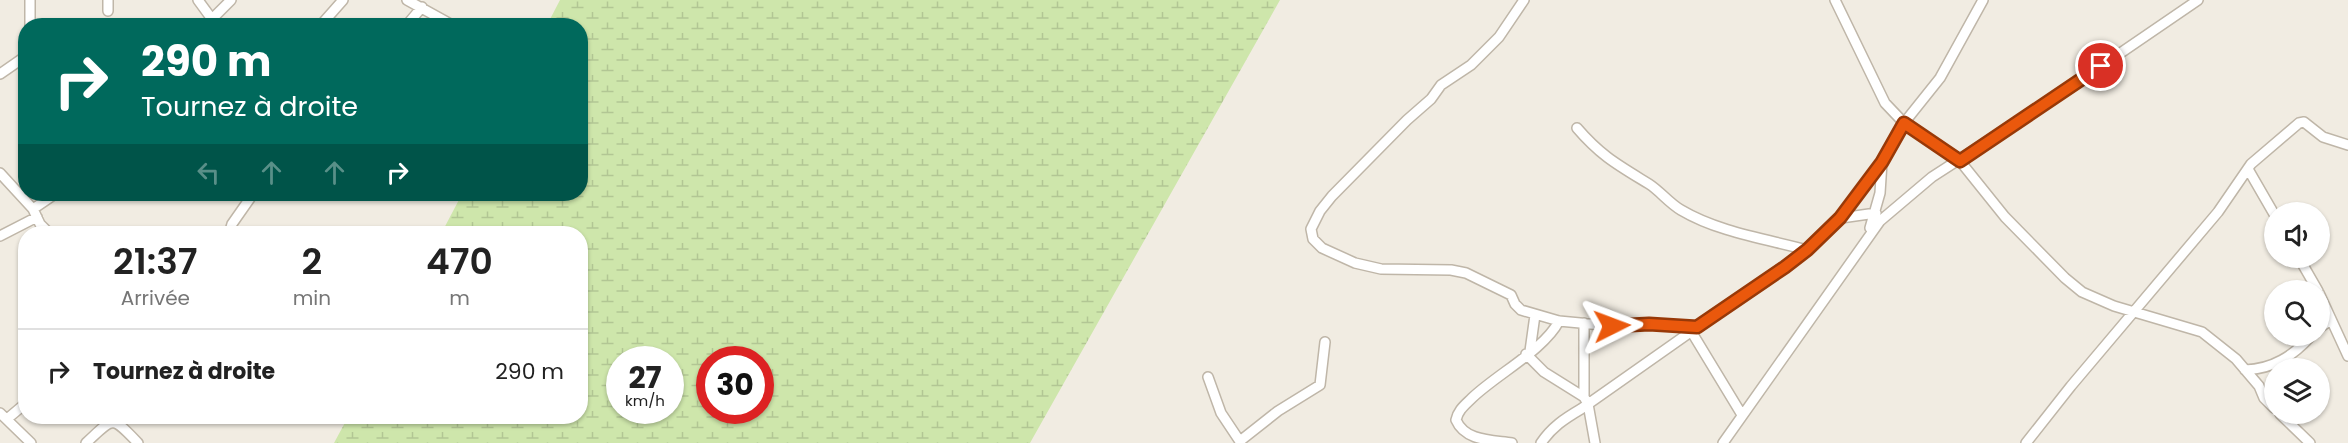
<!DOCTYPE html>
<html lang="fr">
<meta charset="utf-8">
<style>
:root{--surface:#fff;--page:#f6f6f6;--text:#222;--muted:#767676;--line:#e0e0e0}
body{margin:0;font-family:Poppins,sans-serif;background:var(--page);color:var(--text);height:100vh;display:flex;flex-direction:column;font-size:22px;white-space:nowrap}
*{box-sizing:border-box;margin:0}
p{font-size:20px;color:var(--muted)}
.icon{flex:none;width:33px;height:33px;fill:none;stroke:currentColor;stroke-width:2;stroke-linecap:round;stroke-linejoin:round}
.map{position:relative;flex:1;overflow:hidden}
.sheet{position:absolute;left:18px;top:226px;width:570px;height:198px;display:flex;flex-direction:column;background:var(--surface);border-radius:24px;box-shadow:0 2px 4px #0004}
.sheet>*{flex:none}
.banner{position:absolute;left:18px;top:18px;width:570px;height:183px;border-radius:24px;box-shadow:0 2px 4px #0004;background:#00695c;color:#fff;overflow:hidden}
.buttons{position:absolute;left:2264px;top:202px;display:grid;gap:12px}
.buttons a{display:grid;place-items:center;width:66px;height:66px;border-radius:50%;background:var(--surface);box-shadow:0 2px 4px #0004;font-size:30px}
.speed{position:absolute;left:606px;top:346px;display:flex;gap:12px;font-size:30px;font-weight:700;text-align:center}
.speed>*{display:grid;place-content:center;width:78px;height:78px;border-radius:50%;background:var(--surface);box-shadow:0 2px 4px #0004;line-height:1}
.speed small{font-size:15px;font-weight:400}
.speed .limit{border:9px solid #d22;background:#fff;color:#111}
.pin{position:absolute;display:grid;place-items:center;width:51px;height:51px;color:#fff;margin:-26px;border:3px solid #fff;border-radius:50%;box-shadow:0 2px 6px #0007}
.me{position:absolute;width:66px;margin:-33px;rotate:87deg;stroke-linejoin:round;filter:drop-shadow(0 0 4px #0008)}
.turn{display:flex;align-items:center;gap:21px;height:126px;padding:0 24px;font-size:27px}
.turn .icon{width:78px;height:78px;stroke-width:2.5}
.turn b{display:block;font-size:42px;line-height:51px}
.lanes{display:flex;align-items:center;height:57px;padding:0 24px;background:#0003;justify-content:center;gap:30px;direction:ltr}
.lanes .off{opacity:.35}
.eta{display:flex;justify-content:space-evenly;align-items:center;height:102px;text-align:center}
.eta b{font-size:36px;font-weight:600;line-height:42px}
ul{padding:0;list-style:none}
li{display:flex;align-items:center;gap:18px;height:84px;padding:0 24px;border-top:2px solid var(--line)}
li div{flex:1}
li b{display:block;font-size:22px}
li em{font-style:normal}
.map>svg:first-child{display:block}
</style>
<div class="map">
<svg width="2348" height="443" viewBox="0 0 2348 443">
<defs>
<pattern id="wetland-marsh" width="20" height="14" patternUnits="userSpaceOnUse" patternTransform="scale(1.5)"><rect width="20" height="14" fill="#cee6ab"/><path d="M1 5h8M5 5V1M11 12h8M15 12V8" fill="none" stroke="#b2c694"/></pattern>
</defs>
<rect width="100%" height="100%" fill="#f1ece2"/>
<path fill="url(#wetland-marsh)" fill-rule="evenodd" d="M 560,0 L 1280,0 L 1030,443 L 334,443 L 348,417 L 580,417 L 580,234 L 441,234 L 462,194 L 580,194 L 580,26 L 547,25 ZM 620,360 L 670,360 L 670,411 L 620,411 ZM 710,360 L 760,360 L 760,411 L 710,411 Z"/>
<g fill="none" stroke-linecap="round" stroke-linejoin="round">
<defs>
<path id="minor" d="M 30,0 L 30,26
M 198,0 L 217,26
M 407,0 L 454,26
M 1524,0 L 1499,37 L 1471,65 L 1441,85 L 1431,99 L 1407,120 L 1332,196 L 1320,211 L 1311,229 L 1313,239 L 1322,248 L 1355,263 L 1381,269 L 1451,270 L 1466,273 L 1511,295 L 1515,304 L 1521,310 L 1559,321 L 1612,326 L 1649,324 L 1697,327
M 1835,0 L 1885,103 L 1904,123 L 1960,161 L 2005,217 L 2065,278 L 2082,292 L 2114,306 L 2202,332 L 2236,359 L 2259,386 L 2264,398 L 2274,408
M 108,11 L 108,0
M 212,19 L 231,0
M 320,26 L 343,0
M 406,26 L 422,7
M 0,74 L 26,56
M 1577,128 C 1601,156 1618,165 1649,184 C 1660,191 1669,203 1681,210 C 1718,232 1766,239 1807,250
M 2248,169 L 2274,214
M 0,173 L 33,209 L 40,224 L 50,234
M 33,209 L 55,194
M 1841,218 L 1876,213
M 1870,228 L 1880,193 L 1882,162 L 1904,123 L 1940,78 L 1983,0
M 229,234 L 232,224 L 253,194
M 0,236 L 37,217
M 2299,258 L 2318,291
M 2319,293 L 2348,356
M 2319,328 L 2331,320
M 1691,331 L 1742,415
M 1530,351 L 1535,315
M 1526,354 L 1544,372 L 1584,397 L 1588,404 L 1595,443
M 2245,370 C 2273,369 2293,356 2311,336
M 1208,377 L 1221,413 L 1241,443
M 1584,397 L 1584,323
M 0,413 L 31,443
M 2280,414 L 2310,443
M 7,419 L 26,403
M 1240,441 L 1278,411 L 1320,385 L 1325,342
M 86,443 C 114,417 111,415 138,443
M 1512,443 C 1491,440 1465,441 1456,420 C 1458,410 1465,405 1472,398 C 1497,374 1544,350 1559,321
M 1541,443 C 1552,427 1564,419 1581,409 L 1807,250 L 1841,218 L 1882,162
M 1723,443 L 1880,221 L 1932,177 L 2062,93 L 2198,0
M 2026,443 L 2071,386 L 2218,212 L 2251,164 L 2299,123 L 2304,122 L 2323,137 L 2348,145"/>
</defs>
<use href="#minor" stroke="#bfb6a8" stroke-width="12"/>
<use href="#minor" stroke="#fff" stroke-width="9"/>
</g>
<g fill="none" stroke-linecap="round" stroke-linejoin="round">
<defs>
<path id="route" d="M 1612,326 L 1649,324 L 1697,327 L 1785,267 L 1807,250 L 1840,218 L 1882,162 L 1904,123 L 1960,161 L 2101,66"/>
</defs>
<use href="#route" stroke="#983908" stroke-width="15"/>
<use href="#route" stroke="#ea580c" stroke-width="10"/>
</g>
</svg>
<div class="buttons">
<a><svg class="icon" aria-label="sound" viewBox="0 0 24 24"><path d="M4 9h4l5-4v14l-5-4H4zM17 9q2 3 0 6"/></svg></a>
<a><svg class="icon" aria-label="search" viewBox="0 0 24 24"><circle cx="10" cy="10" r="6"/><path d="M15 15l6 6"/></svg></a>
<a><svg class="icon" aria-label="layers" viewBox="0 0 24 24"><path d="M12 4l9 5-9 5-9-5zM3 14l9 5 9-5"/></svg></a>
</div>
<div class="speed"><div>27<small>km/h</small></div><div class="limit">30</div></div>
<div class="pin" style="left:2101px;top:66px;background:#d93025"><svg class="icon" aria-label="arrive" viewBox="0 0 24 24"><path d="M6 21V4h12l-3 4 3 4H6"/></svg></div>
<svg class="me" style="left:1612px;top:326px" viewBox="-20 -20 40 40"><path d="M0-17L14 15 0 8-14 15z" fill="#ea580c" stroke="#fff" stroke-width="4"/></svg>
<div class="banner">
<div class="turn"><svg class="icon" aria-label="right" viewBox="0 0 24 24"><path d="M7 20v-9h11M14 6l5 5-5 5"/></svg><div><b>290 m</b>Tournez à droite</div></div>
<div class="lanes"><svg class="icon off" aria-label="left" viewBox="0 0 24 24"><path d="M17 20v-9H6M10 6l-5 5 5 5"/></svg><svg class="icon off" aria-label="ahead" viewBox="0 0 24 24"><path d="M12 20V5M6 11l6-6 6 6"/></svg><svg class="icon off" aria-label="ahead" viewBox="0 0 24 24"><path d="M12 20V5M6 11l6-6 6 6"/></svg><svg class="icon" aria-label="right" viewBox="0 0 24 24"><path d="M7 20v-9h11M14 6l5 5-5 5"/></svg></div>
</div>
<section class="sheet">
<div class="eta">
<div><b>21:37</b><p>Arrivée</p></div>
<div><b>2</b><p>min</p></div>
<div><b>470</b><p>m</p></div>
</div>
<ul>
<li><svg class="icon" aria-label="right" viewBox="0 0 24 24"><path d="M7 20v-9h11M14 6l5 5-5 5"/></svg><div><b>Tournez à droite</b></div><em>290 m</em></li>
</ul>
</section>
</div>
